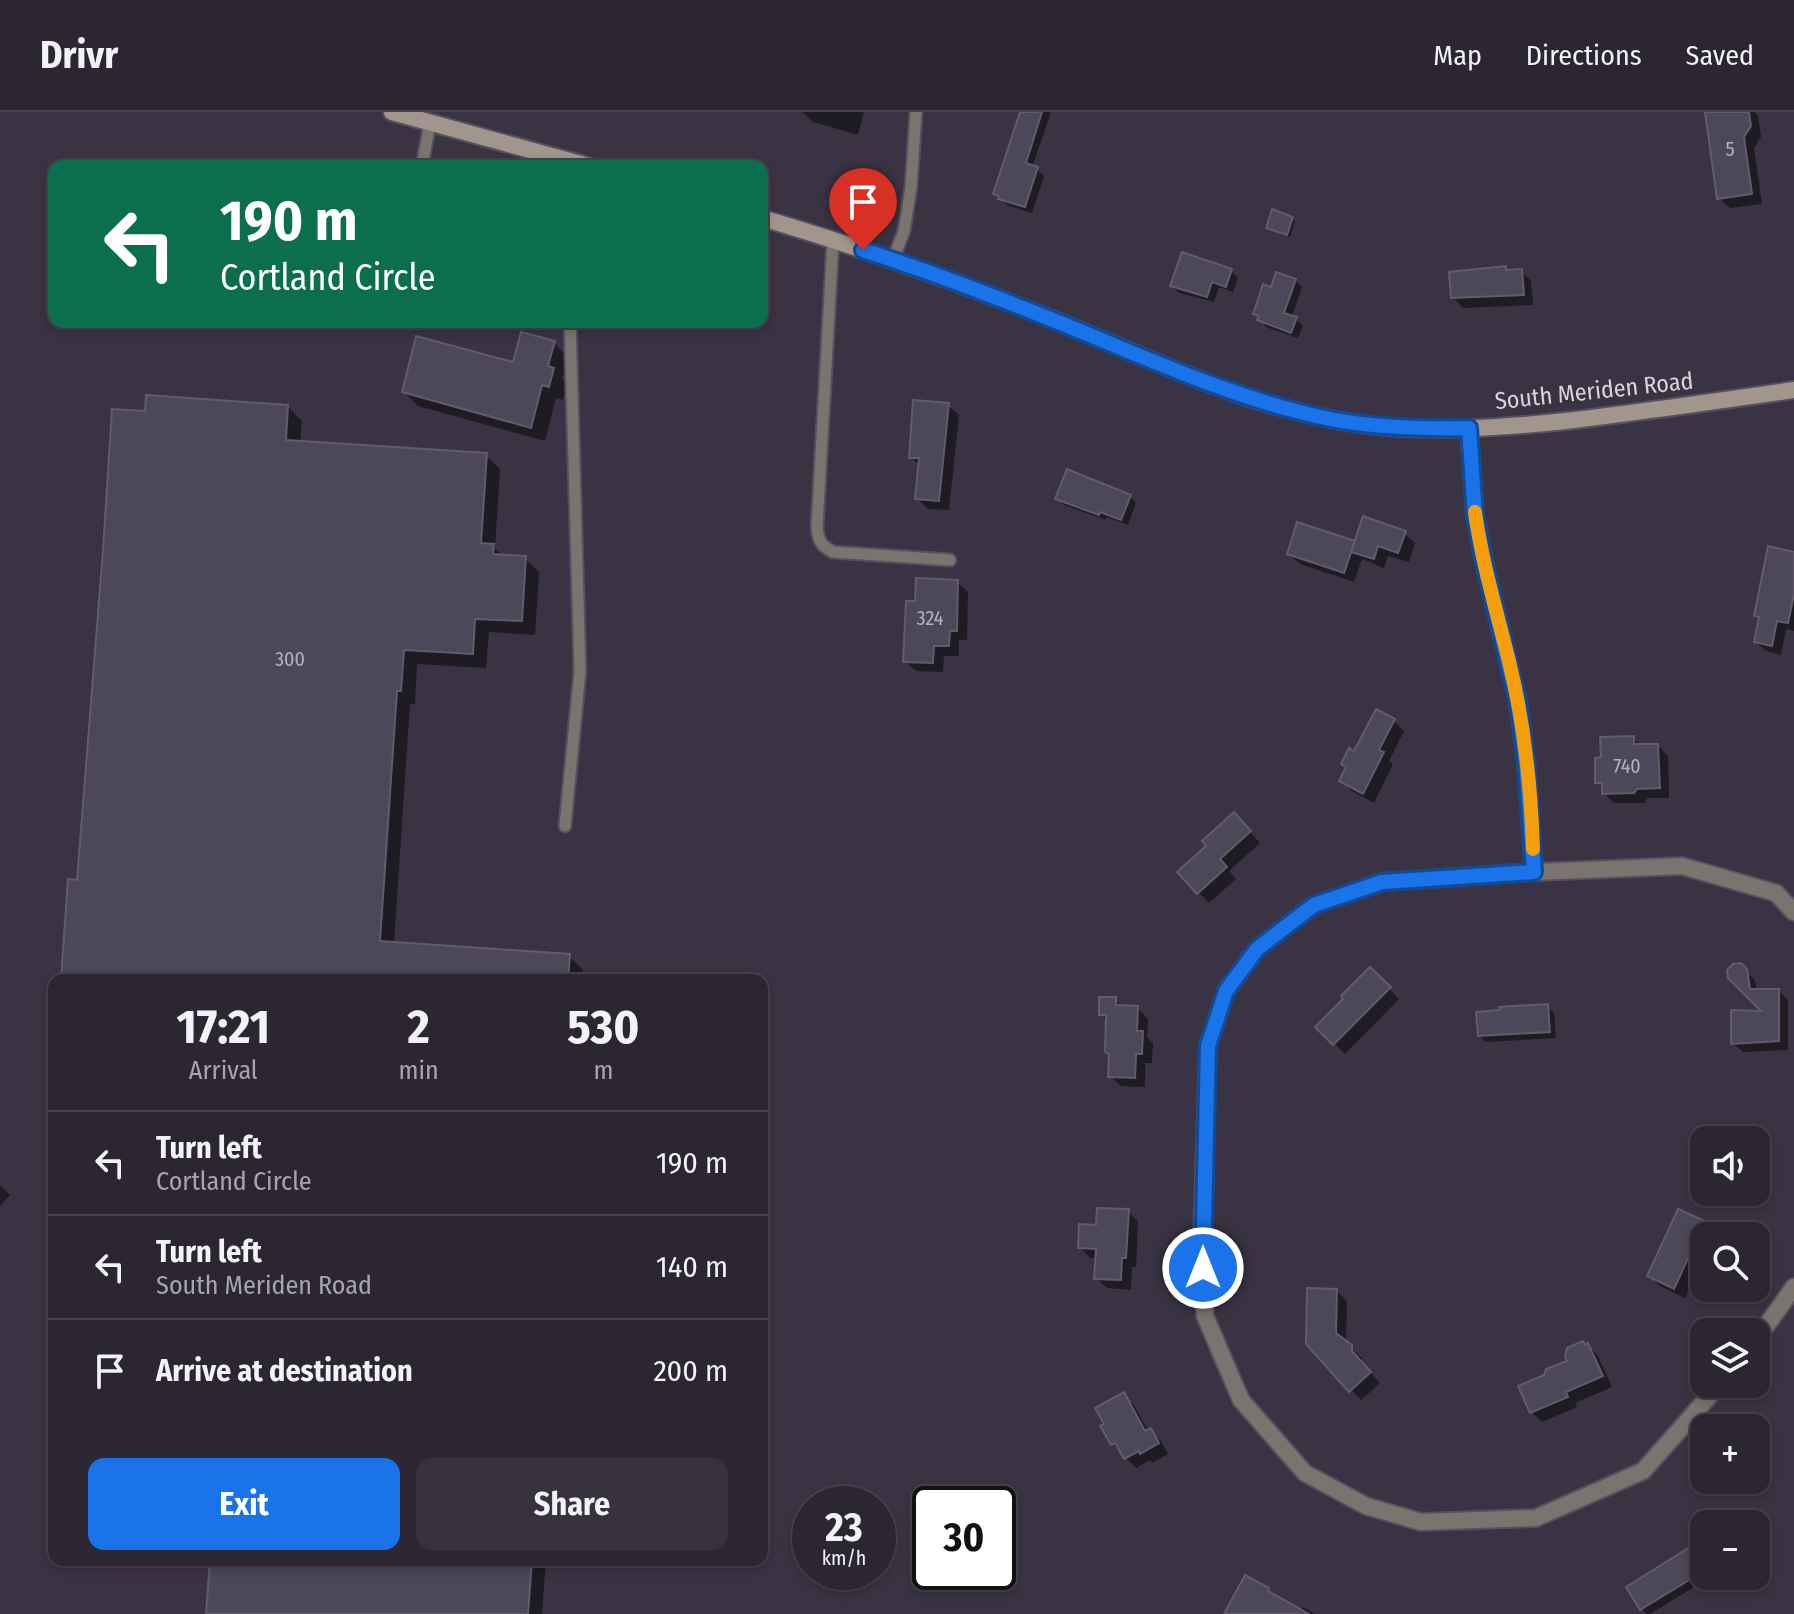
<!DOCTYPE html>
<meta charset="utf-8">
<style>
:root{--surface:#2b2632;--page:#37323e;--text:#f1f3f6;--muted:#a6a5ac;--line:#47434d;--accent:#1a73e8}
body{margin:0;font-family:"Fira Sans Condensed",sans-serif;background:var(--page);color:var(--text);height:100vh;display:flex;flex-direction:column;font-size:30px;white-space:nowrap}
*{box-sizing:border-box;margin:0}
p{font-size:26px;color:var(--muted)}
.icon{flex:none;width:44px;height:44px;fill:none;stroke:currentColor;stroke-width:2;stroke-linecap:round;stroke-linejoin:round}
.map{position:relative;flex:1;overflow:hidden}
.sheet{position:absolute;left:48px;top:862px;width:720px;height:592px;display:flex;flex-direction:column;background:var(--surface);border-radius:16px;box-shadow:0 4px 12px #0003,0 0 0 2px var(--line)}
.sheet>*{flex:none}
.guide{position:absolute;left:48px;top:48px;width:720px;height:168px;border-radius:16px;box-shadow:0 4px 12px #0003,0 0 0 2px var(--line);background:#0b6e4f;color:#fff;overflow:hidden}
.tools{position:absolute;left:1690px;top:1014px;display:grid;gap:16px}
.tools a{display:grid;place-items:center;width:80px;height:80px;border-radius:16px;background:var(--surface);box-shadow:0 4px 12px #0003,0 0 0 2px var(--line);font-size:40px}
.speed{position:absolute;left:792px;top:1374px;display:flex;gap:16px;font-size:40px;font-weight:700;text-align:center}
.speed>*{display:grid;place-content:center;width:104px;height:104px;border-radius:50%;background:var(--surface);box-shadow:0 4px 12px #0003,0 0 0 2px var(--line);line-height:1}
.speed small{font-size:20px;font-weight:400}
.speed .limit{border:4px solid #111;border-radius:12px;background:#fff;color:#111}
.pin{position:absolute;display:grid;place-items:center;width:68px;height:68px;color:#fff;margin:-82px -34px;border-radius:50% 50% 50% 0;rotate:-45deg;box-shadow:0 0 8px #0007}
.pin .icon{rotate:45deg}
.me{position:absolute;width:88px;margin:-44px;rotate:0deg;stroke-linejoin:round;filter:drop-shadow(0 0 6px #0008)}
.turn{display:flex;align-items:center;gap:28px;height:168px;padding:0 40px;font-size:36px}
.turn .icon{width:104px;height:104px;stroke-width:2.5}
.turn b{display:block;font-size:56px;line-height:68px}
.eta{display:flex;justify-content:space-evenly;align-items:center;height:136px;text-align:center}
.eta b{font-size:48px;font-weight:700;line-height:56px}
.action{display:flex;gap:16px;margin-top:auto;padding:16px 40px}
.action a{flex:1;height:92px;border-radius:16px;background:var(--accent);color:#fff;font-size:32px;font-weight:700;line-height:92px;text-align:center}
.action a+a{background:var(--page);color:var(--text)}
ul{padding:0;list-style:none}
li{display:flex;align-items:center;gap:24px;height:104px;padding:0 40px;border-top:2px solid var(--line)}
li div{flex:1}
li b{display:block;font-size:30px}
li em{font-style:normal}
header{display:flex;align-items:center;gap:48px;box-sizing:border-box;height:112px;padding:0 40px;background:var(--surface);border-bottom:2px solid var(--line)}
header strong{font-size:38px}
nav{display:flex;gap:44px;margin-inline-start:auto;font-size:28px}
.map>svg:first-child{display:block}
</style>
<header>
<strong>Drivr</strong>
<nav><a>Map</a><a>Directions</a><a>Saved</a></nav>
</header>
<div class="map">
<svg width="1794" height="1502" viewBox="0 0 1794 1502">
<rect width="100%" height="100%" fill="#393343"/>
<path fill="#0007" d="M 802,0 L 864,0 L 858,23 L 813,10 Z
M 1022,0 L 1051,0 L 1032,56 L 1037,57 L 1044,64 L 1032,101 L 1007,93 L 995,81 Z
M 1707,0 L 1754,0 L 1758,4 L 1761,25 L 1754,36 L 1762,92 L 1730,96 L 1719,86 Z
M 1292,107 L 1295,109 L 1290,125 L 1271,118 L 1268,115 Z
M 1505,156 L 1508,160 L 1521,159 L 1531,169 L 1533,193 L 1463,196 L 1453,185 Z
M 1231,159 L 1238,166 L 1233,180 L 1219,175 L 1214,190 L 1179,181 L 1172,174 Z
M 1295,168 L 1302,175 L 1292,204 L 1303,214 L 1298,226 L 1266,215 L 1255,201 L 1272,178 Z
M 554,231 L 568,245 L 562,267 L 568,272 L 563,288 L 556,286 L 545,329 L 418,294 L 404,280 L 515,252 Z
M 948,293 L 959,303 L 949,398 L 928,397 L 917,386 L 920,354 L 911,345 Z
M 288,295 L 302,309 L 300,331 L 486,343 L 500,357 L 495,436 L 504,445 L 525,446 L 539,460 L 535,523 L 489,520 L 486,556 L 417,552 L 415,592 L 410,592 L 394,832 L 569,844 L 583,858 L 582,868 L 63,868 L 147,301 Z
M 1130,384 L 1136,391 L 1128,413 L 1106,405 L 1106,408 L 1064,393 L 1058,387 Z
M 1404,421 L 1415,431 L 1409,450 L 1388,444 L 1384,456 L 1362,447 L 1354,470 L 1300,452 L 1289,442 L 1356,433 Z
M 1794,442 L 1794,519 L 1786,517 L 1781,543 L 1766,539 L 1756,530 L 1761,508 L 1756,503 Z
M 957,470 L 968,480 L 967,528 L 959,528 L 959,544 L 944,544 L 943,560 L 916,559 L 905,549 L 917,491 Z
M 1394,609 L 1404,619 L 1389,649 L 1393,652 L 1374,691 L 1352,679 L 1341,669 L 1355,642 Z
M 1633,626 L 1641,634 L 1658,634 L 1668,644 L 1669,686 L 1647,686 L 1645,691 L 1614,691 L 1604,681 L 1604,676 L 1597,670 Z
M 1244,713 L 1260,731 L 1229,759 L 1236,767 L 1209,791 L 1180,761 Z
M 1740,853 L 1755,869 L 1757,879 L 1778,879 L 1788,888 L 1788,938 L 1743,940 L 1733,931 L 1766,901 L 1729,858 Z
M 1370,858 L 1399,887 L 1345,942 L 1318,915 Z
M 1115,887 L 1123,896 L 1137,896 L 1148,907 L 1147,926 L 1153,931 L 1152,951 L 1145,951 L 1145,975 L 1121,974 L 1110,964 L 1108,909 L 1101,902 Z
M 1547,894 L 1554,901 L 1556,926 L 1486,930 L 1480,924 Z
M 0,1073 L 10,1083 L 0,1094 Z
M 1128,1099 L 1138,1110 L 1136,1155 L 1132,1155 L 1131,1178 L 1107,1176 L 1096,1166 L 1097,1146 L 1090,1146 L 1080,1135 L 1098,1115 Z
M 1704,1111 L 1714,1122 L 1713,1124 L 1704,1124 L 1704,1143 L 1685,1186 L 1660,1174 L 1649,1164 Z
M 1337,1179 L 1347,1189 L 1346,1231 L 1362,1246 L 1362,1251 L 1380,1271 L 1361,1288 L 1308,1232 Z
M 1588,1233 L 1598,1244 L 1612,1275 L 1575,1291 L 1577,1295 L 1542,1310 L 1532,1300 L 1569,1250 Z
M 1123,1283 L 1134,1293 L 1148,1319 L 1150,1318 L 1161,1329 L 1168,1342 L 1152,1351 L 1150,1348 L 1136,1356 L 1113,1332 L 1107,1313 Z
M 1689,1437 L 1704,1457 L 1704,1464 L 1709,1466 L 1650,1502 L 1647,1502 L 1642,1497 Z
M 212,1448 L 546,1448 L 542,1502 L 208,1502 Z
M 1268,1478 L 1277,1486 L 1300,1499 L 1303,1495 L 1315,1502 L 1226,1502 Z"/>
<path fill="#4d4859" stroke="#615b6d" stroke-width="2" d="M 1020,0 L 1042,0 L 1026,51 L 1038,55 L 1025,95 L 998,87 L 999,84 L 993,82 Z
M 1705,0 L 1749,0 L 1751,14 L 1744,25 L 1752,82 L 1717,87 Z
M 1272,97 L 1293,105 L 1287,123 L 1266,116 Z
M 1182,140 L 1232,157 L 1226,175 L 1212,170 L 1207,185 L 1170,174 Z
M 1506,154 L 1506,158 L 1522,157 L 1524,183 L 1451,186 L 1449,160 Z
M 1276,160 L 1296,167 L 1284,201 L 1297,205 L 1291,221 L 1257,208 L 1259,204 L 1253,202 L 1263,172 L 1271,175 Z
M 521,220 L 555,229 L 548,254 L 554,256 L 549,275 L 542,273 L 531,316 L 402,280 L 416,224 L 513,250 Z
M 146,283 L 288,293 L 286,328 L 487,341 L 481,431 L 494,432 L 493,442 L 526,444 L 522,509 L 475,507 L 473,542 L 404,538 L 401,579 L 397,579 L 380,829 L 570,842 L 568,868 L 176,868 L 90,862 L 90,868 L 61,868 L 68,767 L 77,768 L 103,438 L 112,297 L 145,299 Z
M 913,288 L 949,291 L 939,389 L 915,387 L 919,346 L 909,346 Z
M 1067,357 L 1131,383 L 1121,408 L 1100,400 L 1099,403 L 1055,387 Z
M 1363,404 L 1406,419 L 1398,441 L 1378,434 L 1374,447 L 1351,440 Z
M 1297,410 L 1355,429 L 1344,461 L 1287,442 Z
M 1768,434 L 1794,440 L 1794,482 L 1788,511 L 1777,509 L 1772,534 L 1754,530 L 1759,505 L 1754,504 Z
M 916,466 L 958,468 L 957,519 L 950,519 L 949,534 L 934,534 L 933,551 L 903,550 L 906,489 L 915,489 Z
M 1376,597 L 1395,607 L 1379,638 L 1384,640 L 1363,682 L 1339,669 L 1346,655 L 1341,652 L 1349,636 L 1354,639 Z
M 1634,624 L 1634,632 L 1658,632 L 1660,676 L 1637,677 L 1634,681 L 1602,682 L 1602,671 L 1595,671 L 1595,646 L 1601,645 L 1600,625 Z
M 1234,700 L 1251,719 L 1220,747 L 1227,755 L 1197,782 L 1177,760 L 1206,734 L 1202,729 Z
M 1741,851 L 1747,857 L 1750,877 L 1779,877 L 1779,929 L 1731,932 L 1731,898 L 1761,899 L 1728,866 L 1727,858 L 1733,852 Z
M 1370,855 L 1391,875 L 1333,933 L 1315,915 L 1343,887 L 1341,884 Z
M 1099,885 L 1116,885 L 1116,893 L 1138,894 L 1137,919 L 1143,919 L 1142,942 L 1136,942 L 1135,966 L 1108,965 L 1109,942 L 1105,940 L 1106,903 L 1099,903 Z
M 1548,892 L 1550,920 L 1478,924 L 1476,900 L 1500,898 L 1499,895 Z
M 1097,1096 L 1129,1097 L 1126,1146 L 1122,1146 L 1121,1168 L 1094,1167 L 1096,1137 L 1078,1136 L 1079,1112 L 1096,1113 Z
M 1678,1097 L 1705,1109 L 1674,1177 L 1647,1164 Z
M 1307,1176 L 1337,1177 L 1336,1221 L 1352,1233 L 1352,1239 L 1371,1260 L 1349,1280 L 1306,1232 Z
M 1583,1229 L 1585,1233 L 1588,1231 L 1603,1264 L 1566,1280 L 1568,1285 L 1530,1301 L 1518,1274 L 1544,1263 L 1546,1257 L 1567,1249 L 1565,1245 L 1567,1236 Z
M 1124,1280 L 1145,1319 L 1151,1316 L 1159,1331 L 1140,1342 L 1139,1339 L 1124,1347 L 1115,1331 L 1111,1333 L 1100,1314 L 1104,1312 L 1095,1296 Z
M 1690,1435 L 1704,1459 L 1640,1498 L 1626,1475 Z
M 210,1448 L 532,1448 L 528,1502 L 206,1502 Z
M 1245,1463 L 1269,1476 L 1268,1479 L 1309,1502 L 1224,1502 Z"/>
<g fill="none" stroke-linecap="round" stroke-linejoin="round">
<defs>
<path id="service" d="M 422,54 L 430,11
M 833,128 L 817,415 C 818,428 821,434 833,440 L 950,448
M 893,148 L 904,119 L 911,75 L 916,0
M 565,714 L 580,559 L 570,210"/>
<path id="minor" d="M 1469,316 L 1475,403 L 1483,446 L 1518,590 L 1526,649 L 1534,760
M 1756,1228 L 1794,1175
M 1720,1272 L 1643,1359 L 1536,1406 L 1421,1410 L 1366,1394 L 1305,1361 L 1241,1288 L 1205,1204 L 1202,1132 L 1208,934 L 1226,879 L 1257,837 L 1314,793 L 1382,770 L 1534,760 L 1682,754 L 1776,781 L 1794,800"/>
<path id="secondary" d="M 392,0 L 588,54
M 762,106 C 863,136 961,171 1059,210 C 1158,250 1254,298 1361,312 C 1429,321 1499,316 1566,309 C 1642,300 1718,289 1794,278"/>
</defs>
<use href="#service" stroke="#55505f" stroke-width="15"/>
<use href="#minor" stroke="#55505f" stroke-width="20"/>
<use href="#secondary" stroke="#55505f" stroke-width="20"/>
<use href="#service" stroke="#7b746e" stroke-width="11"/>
<use href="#minor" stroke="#7b746e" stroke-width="16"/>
<use href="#secondary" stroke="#a2968c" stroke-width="16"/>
</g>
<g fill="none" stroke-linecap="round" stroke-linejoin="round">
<defs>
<path id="route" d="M 863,138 C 931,160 997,185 1063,212 C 1151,248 1237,288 1330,307 C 1376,316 1423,317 1469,316 L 1475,403 L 1483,446 L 1518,590 L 1526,649 L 1534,760 L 1382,770 L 1314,793 L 1257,837 L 1226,879 L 1208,934 L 1203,1156"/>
</defs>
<use href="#route" stroke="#114b97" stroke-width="20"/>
<use href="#route" stroke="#1a73e8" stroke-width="14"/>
<path stroke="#f59e0b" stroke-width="14" d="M 1475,400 C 1482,451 1497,500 1509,549 C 1524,610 1531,674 1533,737"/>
</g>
<g text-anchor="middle" stroke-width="6" stroke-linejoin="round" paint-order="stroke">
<g font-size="20" fill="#b4b1bd">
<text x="1730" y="44">5</text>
<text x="930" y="513">324</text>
<text x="290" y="554">300</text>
<text x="1627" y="661">740</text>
</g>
<g font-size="24" fill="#d7d4de" stroke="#393343">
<text transform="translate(1594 279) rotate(-6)" y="8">South Meriden Road</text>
</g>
</g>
</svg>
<div class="tools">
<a><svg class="icon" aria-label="sound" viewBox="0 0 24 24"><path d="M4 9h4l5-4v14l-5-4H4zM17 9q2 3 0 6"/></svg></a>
<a><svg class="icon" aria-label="search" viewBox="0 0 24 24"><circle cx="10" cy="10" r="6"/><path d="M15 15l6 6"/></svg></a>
<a><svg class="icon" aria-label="layers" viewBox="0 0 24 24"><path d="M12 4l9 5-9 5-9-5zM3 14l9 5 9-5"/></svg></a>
<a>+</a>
<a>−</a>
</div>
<div class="speed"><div>23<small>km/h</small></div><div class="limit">30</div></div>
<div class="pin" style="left:863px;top:138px;background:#d93025"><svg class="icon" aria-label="arrive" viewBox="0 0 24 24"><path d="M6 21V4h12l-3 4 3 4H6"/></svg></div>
<svg class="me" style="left:1203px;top:1156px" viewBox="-20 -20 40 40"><circle r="17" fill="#1a73e8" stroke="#fff" stroke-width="3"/><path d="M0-11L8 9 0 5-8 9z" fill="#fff"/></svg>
<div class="guide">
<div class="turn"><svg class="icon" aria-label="left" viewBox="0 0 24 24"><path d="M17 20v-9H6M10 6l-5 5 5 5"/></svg><div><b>190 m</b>Cortland Circle</div></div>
</div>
<section class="sheet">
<div class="eta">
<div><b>17:21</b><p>Arrival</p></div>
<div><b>2</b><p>min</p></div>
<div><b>530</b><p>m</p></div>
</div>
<ul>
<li><svg class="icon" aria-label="left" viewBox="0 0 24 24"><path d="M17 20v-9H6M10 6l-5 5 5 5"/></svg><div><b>Turn left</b><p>Cortland Circle</p></div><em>190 m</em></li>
<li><svg class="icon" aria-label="left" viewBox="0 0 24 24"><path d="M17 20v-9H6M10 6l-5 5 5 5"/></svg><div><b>Turn left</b><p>South Meriden Road</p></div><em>140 m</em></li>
<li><svg class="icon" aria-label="arrive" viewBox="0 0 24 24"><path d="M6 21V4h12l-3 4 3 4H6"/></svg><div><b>Arrive at destination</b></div><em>200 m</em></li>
</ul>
<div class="action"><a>Exit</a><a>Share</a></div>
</section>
</div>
